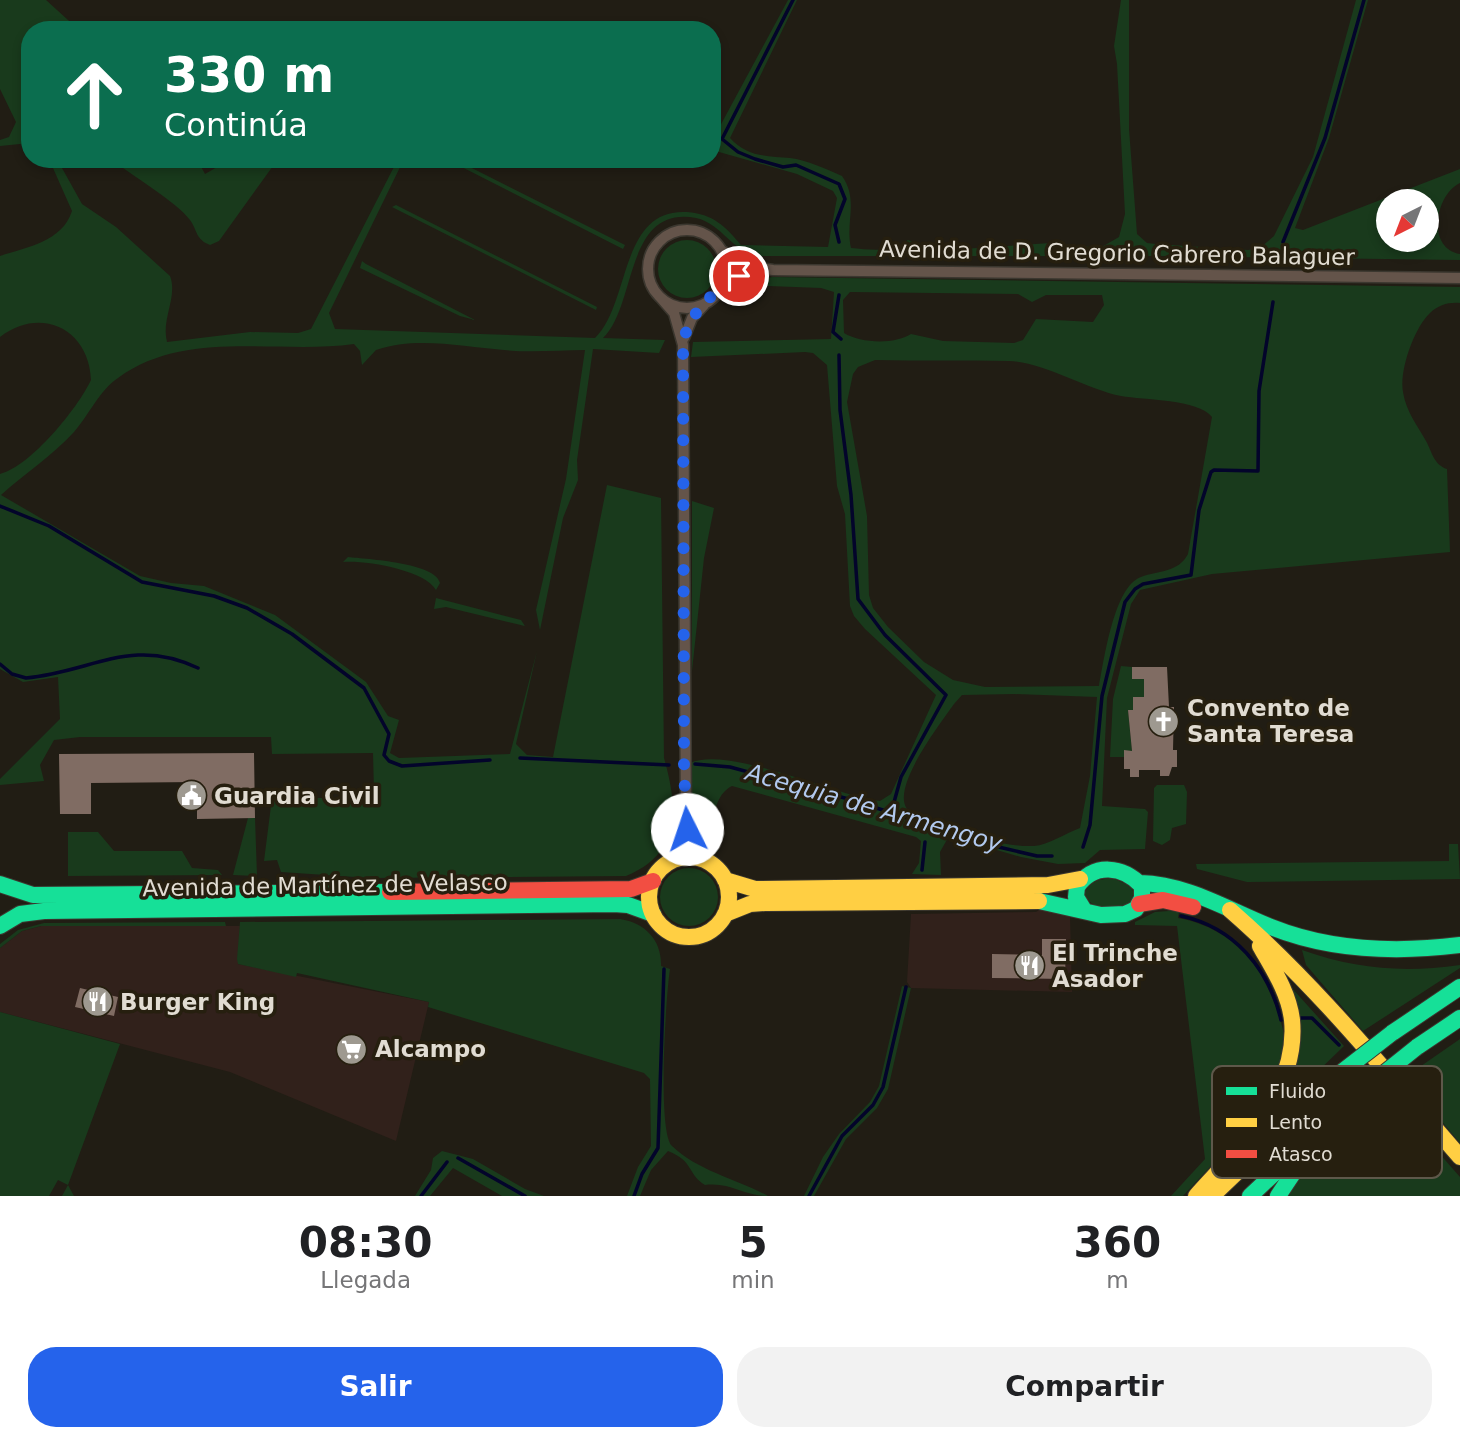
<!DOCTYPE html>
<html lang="es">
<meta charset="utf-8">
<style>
:root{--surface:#fff;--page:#f2f2f2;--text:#202124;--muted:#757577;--accent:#2563eb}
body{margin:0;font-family:"DejaVu Sans",sans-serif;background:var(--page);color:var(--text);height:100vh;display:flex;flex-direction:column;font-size:26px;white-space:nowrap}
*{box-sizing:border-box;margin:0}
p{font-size:23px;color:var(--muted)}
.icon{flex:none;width:38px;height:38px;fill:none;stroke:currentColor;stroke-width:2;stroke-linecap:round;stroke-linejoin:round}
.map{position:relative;height:1196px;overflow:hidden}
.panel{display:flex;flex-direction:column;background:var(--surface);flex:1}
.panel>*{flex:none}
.banner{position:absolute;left:21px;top:21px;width:700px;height:147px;border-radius:28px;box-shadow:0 4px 10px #0003;background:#0b6e4f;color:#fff;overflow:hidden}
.needle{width:46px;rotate:222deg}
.controls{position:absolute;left:1376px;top:189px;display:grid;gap:14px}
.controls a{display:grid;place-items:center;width:63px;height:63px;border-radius:50%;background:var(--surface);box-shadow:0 4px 10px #0003;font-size:35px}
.pin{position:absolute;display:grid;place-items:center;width:60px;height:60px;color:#fff;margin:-30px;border:4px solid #fff;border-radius:50%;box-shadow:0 2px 7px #0007}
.me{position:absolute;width:77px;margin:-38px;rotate:356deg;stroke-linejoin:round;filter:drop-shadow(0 0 5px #0008)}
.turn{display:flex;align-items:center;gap:24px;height:147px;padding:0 28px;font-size:32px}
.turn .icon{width:91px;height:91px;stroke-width:2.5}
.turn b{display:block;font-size:49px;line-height:60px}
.eta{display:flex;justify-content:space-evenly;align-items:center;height:119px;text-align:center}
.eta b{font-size:42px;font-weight:700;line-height:49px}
.primary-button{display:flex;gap:14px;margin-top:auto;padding:14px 28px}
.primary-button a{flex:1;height:80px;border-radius:28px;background:var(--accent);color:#fff;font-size:28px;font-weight:700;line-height:80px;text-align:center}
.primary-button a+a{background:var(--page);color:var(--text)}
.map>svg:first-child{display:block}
</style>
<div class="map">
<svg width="1460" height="1196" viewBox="0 0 1460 1196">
<rect width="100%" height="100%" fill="#211d14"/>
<path fill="#31211b" d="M 1042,908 L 1070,916 L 1072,992 L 911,988 L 907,982 L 911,914 L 1036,912 Z
M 41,926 L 240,926 L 238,964 L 429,1002 L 396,1141 L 230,1072 L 0,1012 L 0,948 L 22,931 Z"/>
<path fill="#193a1c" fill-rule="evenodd" d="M 0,0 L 46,0 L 79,30 L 30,30 L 30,143 L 0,146 L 0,140 L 9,137 L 16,122 L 0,89 Z
M 788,0 L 797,0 L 730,138 C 747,157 767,156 790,158 C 807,160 826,169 842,176 C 859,200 845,222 851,248 C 871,250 892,253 908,240 L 933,251 L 1051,243 L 1100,248 L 1119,237 L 1125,214 L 1117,64 L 1114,46 L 1121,0 L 1129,0 L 1129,129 L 1137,234 L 1147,243 L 1156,244 L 1248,250 L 1260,248 L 1274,236 L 1313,157 L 1356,0 L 1368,0 L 1329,138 L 1295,228 L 1303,230 L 1460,169 L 1460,183 C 1435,195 1426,248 1460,254 L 1460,260 L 1157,256 L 759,256 C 731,252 723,224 696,218 C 624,205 637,306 603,338 L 665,340 L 659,353 L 593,349 L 577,460 L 578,480 L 563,518 L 540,630 L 536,610 L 566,479 L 585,350 C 559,350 531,353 504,350 C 463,347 417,336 376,350 L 362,365 L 360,351 L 354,344 C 278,355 186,328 118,378 C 99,391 89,415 74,432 C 52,456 24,474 1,495 L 140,576 L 171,583 L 204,586 L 275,615 L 366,682 L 388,716 L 399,720 L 390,753 L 399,758 L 510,754 L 537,651 L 516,744 L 527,755 L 553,757 L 607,485 L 661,498 L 664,758 C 678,808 682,853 626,876 L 370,878 L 281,872 L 277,860 L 264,861 L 272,798 L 343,798 L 374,792 L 373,753 L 272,754 L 271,737 L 80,737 L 54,740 L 40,765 L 44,781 L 0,785 L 0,779 L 60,719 L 58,677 L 23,682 L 0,669 L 0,474 C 31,466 78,408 91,380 C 89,328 40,306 0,337 L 0,256 C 27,247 62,242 72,211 L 49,159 L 57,159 L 82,204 L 116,227 L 170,276 C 178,297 161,319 167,342 L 250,332 L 298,333 L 311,329 L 398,159 L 404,159 L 329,313 L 335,329 L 595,338 C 631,303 619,208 687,212 C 713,214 725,226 741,245 L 828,247 L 837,198 L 833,191 L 797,174 L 712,150 L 712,141 ZM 1388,201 L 1426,201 L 1426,240 L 1388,240 Z
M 110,159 L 197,159 L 205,174 L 231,159 L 278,159 L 219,241 L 210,245 C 195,239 198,231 190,220 C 178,203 129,173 110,159 Z
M 446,159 L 454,159 L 625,245 L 623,249 Z
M 396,205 L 597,307 L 596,310 L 392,207 Z
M658 269a29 29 0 1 1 58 0a29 29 0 1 1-58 0Z
M 362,261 L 366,264 L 475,320 L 460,316 L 360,268 Z
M 772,277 L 1460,287 L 1460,303 C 1449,302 1438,305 1430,313 C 1414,328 1399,371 1403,392 C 1406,411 1417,425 1426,441 C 1432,452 1434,465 1447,469 L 1450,552 L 1212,574 L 1140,590 L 1131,604 L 1107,698 L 1102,806 L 1145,809 L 1148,812 L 1145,849 L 1100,850 L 1085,863 L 1058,864 L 1021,857 L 949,836 L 940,852 L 941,875 L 912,874 L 919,863 L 921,841 L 916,837 L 732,786 C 711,796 710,833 718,852 L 706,841 L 698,819 L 692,819 C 691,800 693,781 690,763 C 728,745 835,796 880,801 L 891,794 L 936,695 L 865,629 L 854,616 L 850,606 L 845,514 L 837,486 L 827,365 L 813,353 L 805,352 L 691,357 L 693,342 L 831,339 L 834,292 L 821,288 L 744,285 ZM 850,292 L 1018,294 L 1032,302 L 1046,295 L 1102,295 L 1104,305 L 1093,322 L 1036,319 L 1023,340 L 1014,343 L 943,341 L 911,334 C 894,345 860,343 844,333 L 843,300 ZM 875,360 C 920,361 964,360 1009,361 C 1041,361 1087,389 1121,396 C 1144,400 1198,399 1212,417 L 1188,554 C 1178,573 1159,570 1141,577 C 1114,586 1104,660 1099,686 L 985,687 L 953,680 L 924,662 L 888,627 L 873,608 L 869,595 L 867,516 L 847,402 L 853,374 L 858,367 ZM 1014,694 L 1097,697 L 1090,776 L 1080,828 C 1066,833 1048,845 1034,846 C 998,848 939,825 907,809 C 891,787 940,724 954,704 L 962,695 Z
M 692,501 L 714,508 L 704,558 L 692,671 Z
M 348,557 C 367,559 436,563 440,583 L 436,590 C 425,570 365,560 343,562 Z
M 436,598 L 521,620 L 525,626 L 446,607 L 434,609 Z
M 1121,666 L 1132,667 L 1132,679 L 1144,679 L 1144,697 L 1133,697 L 1133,710 L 1128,710 L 1132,751 L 1124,751 L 1124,757 L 1110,757 L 1113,699 Z
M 1157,785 L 1184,785 L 1187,792 L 1186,824 L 1172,828 L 1170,840 L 1162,845 L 1153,841 L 1154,788 Z
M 248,818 L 255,818 L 257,876 L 233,875 Z
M 68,832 L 98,832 L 114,851 L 182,851 L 192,868 L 218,870 L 222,875 L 68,876 Z
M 1449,844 L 1458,844 L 1460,879 L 1247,882 L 1197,869 L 1196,864 L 1449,861 Z
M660 897a29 29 0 1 1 58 0a29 29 0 1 1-58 0Z
M 1112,878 L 1131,886 L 1134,893 L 1130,903 C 1114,909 1093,911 1084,895 C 1089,880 1098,880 1112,878 Z
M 1169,911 L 1179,912 L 1178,918 C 1212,924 1242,943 1260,973 C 1269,989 1278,1010 1282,1026 C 1298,1080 1216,1160 1183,1196 L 1171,1196 L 1205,1159 L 1177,926 L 1135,925 L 1135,922 L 1155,912 Z
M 620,919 C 646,923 662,941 661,966 L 670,969 C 666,994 657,1132 672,1146 C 698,1171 737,1179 768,1196 C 743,1196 731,1182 705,1185 C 687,1174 694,1161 668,1151 L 651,1170 L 640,1196 L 627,1196 L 638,1167 L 651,1146 L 650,1079 L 644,1073 L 428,1007 L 429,1002 L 297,973 L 296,977 L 238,964 L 237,959 L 240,922 Z
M 225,922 L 226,926 L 41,926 L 22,931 L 0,948 L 0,944 L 18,930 L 44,923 Z
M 1302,950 C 1356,969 1403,973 1460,965 L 1460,968 L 1363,1031 L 1306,965 Z
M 902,986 L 911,988 L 888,1089 L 877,1108 L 846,1139 L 814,1196 L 804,1196 L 823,1157 L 839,1134 L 870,1102 L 879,1086 Z
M 1291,987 L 1344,1046 L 1278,1110 Z
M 0,1012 L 120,1044 L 68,1185 L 74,1196 L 62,1196 L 68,1185 L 58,1180 L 49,1196 L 0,1196 Z
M 1460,1039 L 1460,1143 L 1410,1084 L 1429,1087 L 1430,1082 L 1421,1066 Z
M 1388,1095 L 1460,1177 L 1460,1196 L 1287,1196 L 1316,1155 L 1370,1105 L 1376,1113 Z
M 442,1151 L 473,1159 L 525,1189 L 544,1196 L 502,1196 L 453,1168 L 430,1196 L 415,1196 L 431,1170 L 433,1158 Z"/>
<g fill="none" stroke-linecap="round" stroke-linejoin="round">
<path stroke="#03042b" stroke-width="3.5" d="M 793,0 L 722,139 L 738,152 L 755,159 L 783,167 L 796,165 L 839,184 L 845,199 L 835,225 L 839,242
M 1283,242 L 1325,138 L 1364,0
M 839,295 L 833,332 L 841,339
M 839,355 L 840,410 L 851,495 L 858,599 L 885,635 L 946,695 L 901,777 L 891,813
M 0,506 L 49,526 L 142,582 L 214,596 L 247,608 L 292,634 L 364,688 L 389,734 L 384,755 L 389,761 L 402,766 L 490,760
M 0,664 L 12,674 L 26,678 C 92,672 131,636 198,668
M 520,758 L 669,765
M 695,764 L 730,767 L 852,800 L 990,845 L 1037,856 L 1052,856
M 1083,847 L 1090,825 L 1102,696 L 1125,602 L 1135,589 L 1143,584 L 1191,575 L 1199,510 L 1211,472 L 1214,470 L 1258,471 L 1259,391 L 1273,302
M 922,870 L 925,842
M 1181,916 C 1234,927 1269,969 1281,1020
M 1300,1018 L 1312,1018 L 1339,1045
M 458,1158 L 525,1196
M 421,1196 L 447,1162
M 634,1196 L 642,1174 L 658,1148 L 664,969
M 809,1196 L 842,1136 L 873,1105 L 883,1087 L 906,987"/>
</g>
<path fill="#806c63" d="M 1132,667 L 1167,667 L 1169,707 L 1174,707 L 1173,750 L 1177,750 L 1177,767 L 1172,767 L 1169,776 L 1160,776 L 1160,770 L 1139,770 L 1139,777 L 1130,777 L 1130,769 L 1124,769 L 1124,750 L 1132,751 L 1128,710 L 1133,710 L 1133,697 L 1144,697 L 1144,679 L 1132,679 Z
M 254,753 L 255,818 L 197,819 L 197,782 L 91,783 L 91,814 L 60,814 L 59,754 Z
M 1042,939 L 1066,939 L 1065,979 L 992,978 L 992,954 L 1042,955 Z
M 80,988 L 118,997 L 114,1016 L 75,1007 Z"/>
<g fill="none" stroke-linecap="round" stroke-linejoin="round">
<defs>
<path id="street" d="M648 269a39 39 0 1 1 78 0a39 39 0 1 1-78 0Z
M 721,250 L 746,266 L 773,270 L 1460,278
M 721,289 L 739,277 L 760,271
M 660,297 L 674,313 L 683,345 L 686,822 L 696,846 L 716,867
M 684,338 L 692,318 L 704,305
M 665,864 L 687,829"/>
<path id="fast" d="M 1140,883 C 1187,884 1228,910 1271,927 C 1331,951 1396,953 1460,945
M 0,884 L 33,895 L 390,892
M 1039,901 L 1101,915 L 1125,914 L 1136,909 L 1142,898 L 1142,886 C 1123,866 1094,862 1077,887 L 1076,897 L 1084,910
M 0,926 L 20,914 L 44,911 L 614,904 L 628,905 L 653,914
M 1392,1033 L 1460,987
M 1417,1047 L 1460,1018
M 1250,1196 L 1362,1091
M 1278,1196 L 1306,1154"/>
<path id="slow" d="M649 897a40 40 0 1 1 80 0a40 40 0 1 1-80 0Z
M 725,880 L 755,889 L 1048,885 L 1080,879
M 1230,910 C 1315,984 1386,1072 1460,1157
M 725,914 L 750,904 L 765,903 L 1039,901
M 1196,1196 C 1239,1148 1299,1091 1292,1020 C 1289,993 1273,969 1260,946
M 1212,1196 L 1343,1071"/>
<path id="jam" d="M 390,892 L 631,889 L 653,881
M 1139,904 L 1163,900 L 1193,907"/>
</defs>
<use href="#street" stroke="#3b372f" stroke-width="13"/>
<use href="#fast" stroke="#3b372f" stroke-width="18"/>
<use href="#slow" stroke="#3b372f" stroke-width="18"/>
<use href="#jam" stroke="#3b372f" stroke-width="18"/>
<use href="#street" stroke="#64544a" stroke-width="10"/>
<use href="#fast" stroke="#16e098" stroke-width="16"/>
<use href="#slow" stroke="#ffcf43" stroke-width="16"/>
<use href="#jam" stroke="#f24e42" stroke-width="16"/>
<defs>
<path id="fast-bridge" d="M 1343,1071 L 1392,1033
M 1362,1091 L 1417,1047"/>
</defs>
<use href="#fast-bridge" stroke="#3b372f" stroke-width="18" stroke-linecap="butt"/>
<use href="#fast-bridge" stroke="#16e098" stroke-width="16"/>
</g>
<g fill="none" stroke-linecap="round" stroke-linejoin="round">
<path stroke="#2563eb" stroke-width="12" stroke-dasharray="0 21.6" d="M 687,829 L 684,772 L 683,345 C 687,314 714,291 739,276"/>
</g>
<defs>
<symbol id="church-disc" viewBox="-11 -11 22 22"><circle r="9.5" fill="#9e9990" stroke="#261f0f"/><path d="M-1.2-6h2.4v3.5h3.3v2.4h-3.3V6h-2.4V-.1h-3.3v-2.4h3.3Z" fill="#fff"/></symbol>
<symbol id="civic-disc" viewBox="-11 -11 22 22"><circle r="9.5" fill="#9e9990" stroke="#261f0f"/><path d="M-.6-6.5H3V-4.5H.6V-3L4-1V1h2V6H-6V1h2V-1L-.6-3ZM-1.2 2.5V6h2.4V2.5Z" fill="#fff"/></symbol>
<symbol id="restaurant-disc" viewBox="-11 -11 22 22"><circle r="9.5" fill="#9e9990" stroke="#261f0f"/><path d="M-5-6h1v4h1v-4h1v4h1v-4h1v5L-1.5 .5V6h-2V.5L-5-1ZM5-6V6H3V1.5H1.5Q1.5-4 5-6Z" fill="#fff"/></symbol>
<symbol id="supermarket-disc" viewBox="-11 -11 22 22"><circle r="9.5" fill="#9e9990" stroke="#261f0f"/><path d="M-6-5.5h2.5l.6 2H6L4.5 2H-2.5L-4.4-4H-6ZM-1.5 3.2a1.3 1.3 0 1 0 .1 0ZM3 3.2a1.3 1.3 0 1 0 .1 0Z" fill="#fff"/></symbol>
</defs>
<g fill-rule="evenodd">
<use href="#church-disc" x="1146" y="704" width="35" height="35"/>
<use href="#civic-disc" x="174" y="778" width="35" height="35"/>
<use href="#restaurant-disc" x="1012" y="948" width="35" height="35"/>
<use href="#restaurant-disc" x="80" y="984" width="35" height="35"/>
<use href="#supermarket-disc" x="334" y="1032" width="35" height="35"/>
</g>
<g text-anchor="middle" stroke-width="7" stroke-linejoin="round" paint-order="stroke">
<g font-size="23" fill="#e1dcd2" stroke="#261f0f">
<text transform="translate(1117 253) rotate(1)" y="8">Avenida de D. Gregorio Cabrero Balaguer</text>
<text transform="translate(325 885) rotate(-1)" y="8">Avenida de Martínez de Velasco</text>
</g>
<g font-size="23" font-weight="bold" fill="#e1dcd2" stroke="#261f0f" text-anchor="start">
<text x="1187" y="716">Convento de<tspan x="1187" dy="26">Santa Teresa</tspan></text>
<text x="214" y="804">Guardia Civil</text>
<text x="1052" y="961">El Trinche<tspan x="1052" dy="26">Asador</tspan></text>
<text x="120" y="1010">Burger King</text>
<text x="375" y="1057">Alcampo</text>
</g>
<g font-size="24" font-style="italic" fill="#b2c9ee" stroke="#261f0f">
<text transform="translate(874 808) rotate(16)" y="8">Acequia de Armengoy</text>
</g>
</g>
<rect x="1212" y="1066" width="230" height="112" rx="10" fill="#261f0f" stroke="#5e584a" stroke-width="2"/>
<rect x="1226" y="1087" width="31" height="8" fill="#16e098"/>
<rect x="1226" y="1118" width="31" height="9" fill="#ffcf43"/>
<rect x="1226" y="1150" width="31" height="8" fill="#f24e42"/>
<g font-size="19" fill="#e1dcd2">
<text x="1269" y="1098">Fluido</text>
<text x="1269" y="1129">Lento</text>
<text x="1269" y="1161">Atasco</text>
</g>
</svg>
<div class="controls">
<a><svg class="needle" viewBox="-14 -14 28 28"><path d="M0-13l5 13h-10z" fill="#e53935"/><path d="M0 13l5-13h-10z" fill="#757577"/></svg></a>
</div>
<div class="pin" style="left:739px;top:276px;background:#d93025"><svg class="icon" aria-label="arrive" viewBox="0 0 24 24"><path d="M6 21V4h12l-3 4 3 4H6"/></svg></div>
<svg class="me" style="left:687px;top:829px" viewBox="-20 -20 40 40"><circle r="19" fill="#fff"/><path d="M0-13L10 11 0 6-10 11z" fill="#2563eb"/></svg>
<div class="banner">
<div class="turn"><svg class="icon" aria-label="ahead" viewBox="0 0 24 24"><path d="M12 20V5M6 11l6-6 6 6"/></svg><div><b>330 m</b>Continúa</div></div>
</div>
</div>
<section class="panel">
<div class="eta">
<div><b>08:30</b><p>Llegada</p></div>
<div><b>5</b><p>min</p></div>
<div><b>360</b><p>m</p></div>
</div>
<div class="primary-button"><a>Salir</a><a>Compartir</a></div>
</section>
